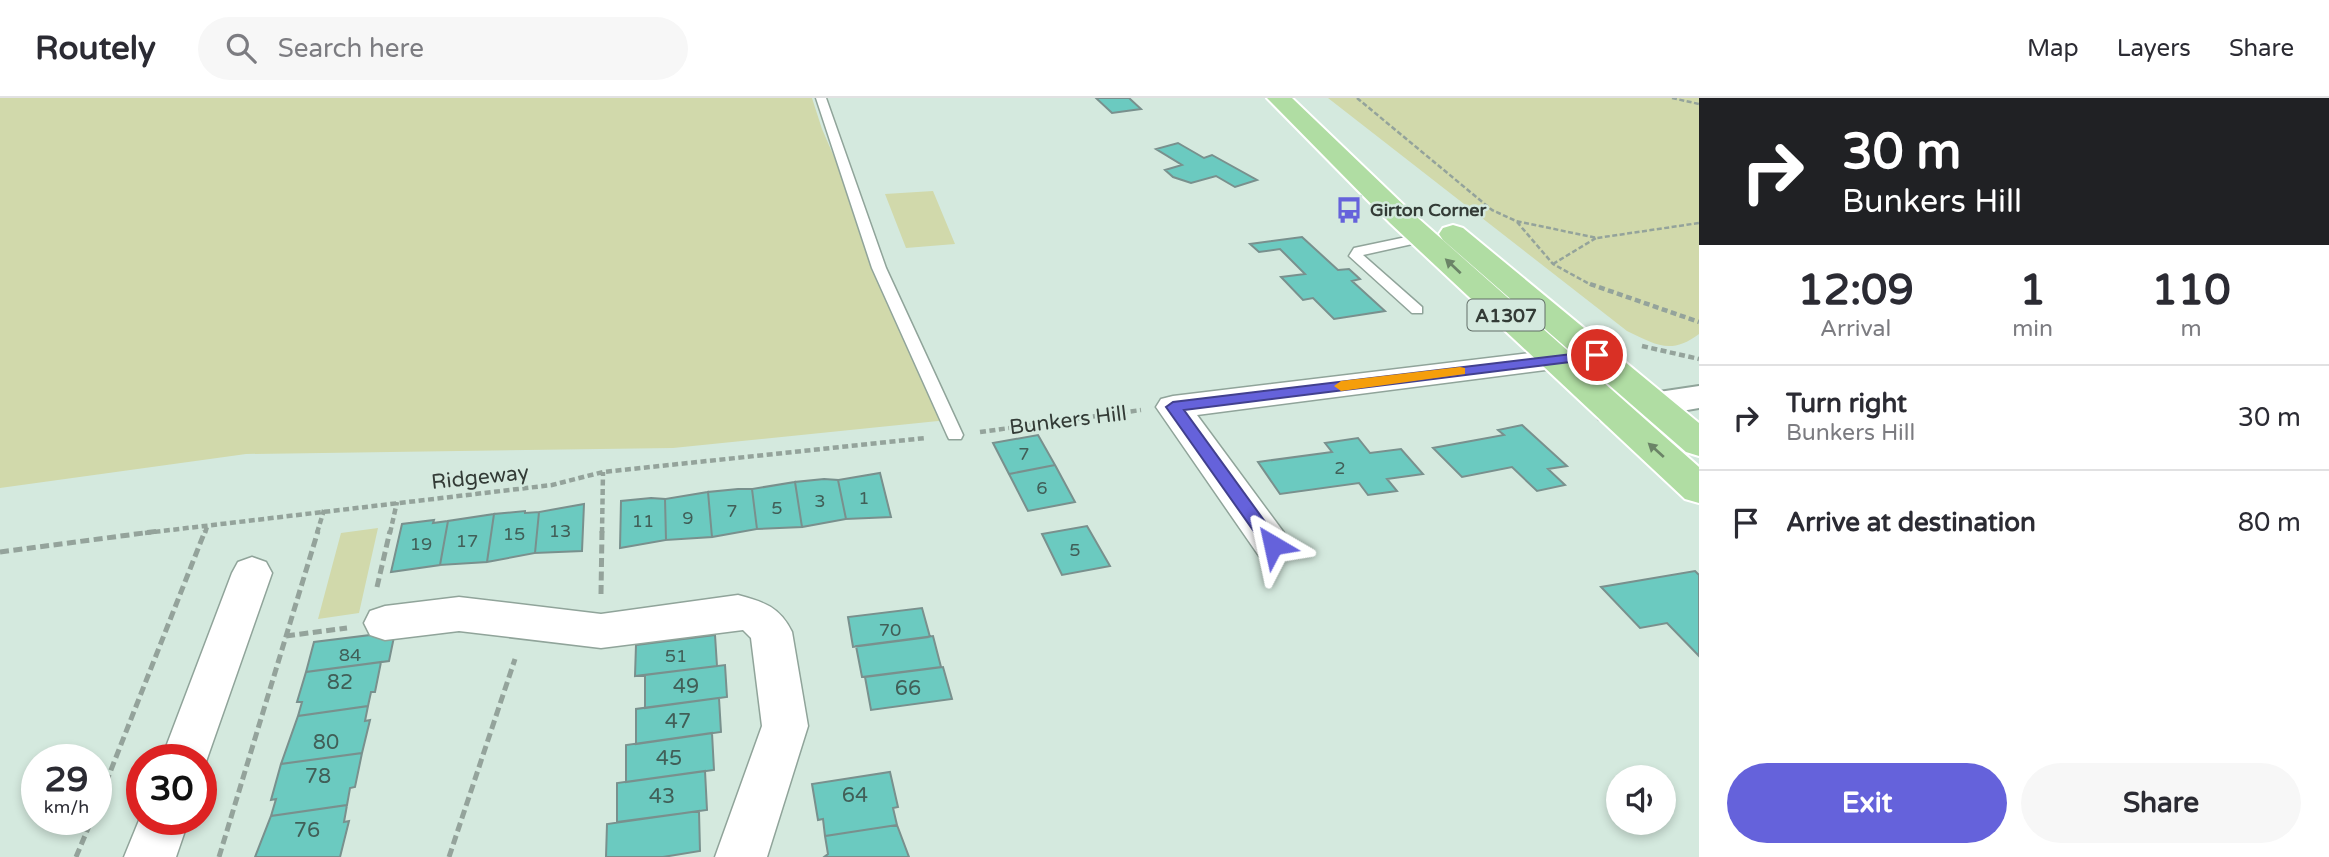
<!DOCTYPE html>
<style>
:root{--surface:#fff;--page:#f7f7f7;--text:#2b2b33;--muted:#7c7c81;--line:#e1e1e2;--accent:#6562db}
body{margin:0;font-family:"Varela Round",sans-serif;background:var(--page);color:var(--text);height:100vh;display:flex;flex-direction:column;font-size:26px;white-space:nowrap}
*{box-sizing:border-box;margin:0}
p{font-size:23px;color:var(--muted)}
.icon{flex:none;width:38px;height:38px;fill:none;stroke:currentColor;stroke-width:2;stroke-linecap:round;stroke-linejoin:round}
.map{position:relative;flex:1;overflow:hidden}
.sheet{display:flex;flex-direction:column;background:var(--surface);width:630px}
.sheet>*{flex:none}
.hud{background:#202124;color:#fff;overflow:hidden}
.buttons{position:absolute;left:1606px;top:667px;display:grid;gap:14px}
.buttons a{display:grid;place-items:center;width:70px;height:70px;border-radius:50%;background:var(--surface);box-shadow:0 4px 10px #0003;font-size:35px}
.speed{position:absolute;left:21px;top:646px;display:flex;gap:14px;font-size:35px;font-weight:700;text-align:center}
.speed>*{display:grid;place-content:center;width:91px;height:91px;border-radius:50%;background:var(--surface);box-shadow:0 4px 10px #0003;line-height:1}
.speed small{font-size:18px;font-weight:400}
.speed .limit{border:10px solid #d22;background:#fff;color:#111}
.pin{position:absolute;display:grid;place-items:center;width:60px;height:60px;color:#fff;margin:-30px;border:4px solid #fff;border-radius:50%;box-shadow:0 2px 7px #0007}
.me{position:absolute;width:77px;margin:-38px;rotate:324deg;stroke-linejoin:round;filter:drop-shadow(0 0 5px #0008)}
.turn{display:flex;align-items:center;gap:24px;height:147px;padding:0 28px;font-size:32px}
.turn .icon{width:91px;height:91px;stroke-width:2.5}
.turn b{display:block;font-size:49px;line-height:60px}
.eta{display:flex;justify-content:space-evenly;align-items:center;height:119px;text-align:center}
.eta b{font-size:42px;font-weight:700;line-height:49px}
.button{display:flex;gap:14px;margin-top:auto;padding:14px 28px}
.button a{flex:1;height:80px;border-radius:42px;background:var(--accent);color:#fff;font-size:28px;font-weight:700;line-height:80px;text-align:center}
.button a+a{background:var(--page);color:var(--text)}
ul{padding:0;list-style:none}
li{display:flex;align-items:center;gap:21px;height:105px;padding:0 28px;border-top:2px solid var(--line)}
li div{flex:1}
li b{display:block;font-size:26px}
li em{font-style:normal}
header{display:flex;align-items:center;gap:42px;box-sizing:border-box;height:98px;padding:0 35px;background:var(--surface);border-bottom:2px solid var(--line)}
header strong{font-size:33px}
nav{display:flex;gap:38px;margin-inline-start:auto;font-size:24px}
.search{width:490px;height:63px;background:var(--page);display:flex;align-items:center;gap:18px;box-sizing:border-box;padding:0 24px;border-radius:38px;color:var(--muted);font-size:26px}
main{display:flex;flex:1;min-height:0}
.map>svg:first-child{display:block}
</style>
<header>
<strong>Routely</strong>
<div class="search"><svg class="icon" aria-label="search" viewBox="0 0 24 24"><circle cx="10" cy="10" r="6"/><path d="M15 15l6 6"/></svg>Search here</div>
<nav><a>Map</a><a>Layers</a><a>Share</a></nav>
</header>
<main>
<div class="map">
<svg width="1699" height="759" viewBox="0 0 1699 759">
<rect width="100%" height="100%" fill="#d4e9de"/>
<path fill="#d1d9ab" d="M 0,0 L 812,0 L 822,31 L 948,322 L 673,350 L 246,356 L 0,390 Z
M 1328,0 L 1699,0 L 1699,236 C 1671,257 1656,247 1627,233 Z
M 933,93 L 955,146 L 906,150 L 885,96 Z
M 378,430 L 359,515 L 318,521 L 341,435 Z"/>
<path fill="#6bcac0" stroke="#79908d" stroke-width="2" d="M 1096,0 L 1129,0 L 1141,11 L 1112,15 Z
M 1178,45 L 1204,60 L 1212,57 L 1257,82 L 1235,89 L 1216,78 L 1191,85 L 1173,79 L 1165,72 L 1182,67 L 1156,51 Z
M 1302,139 L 1338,172 L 1349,171 L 1360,181 L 1352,183 L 1385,213 L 1334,221 L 1313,200 L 1303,202 L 1281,179 L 1305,176 L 1280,151 L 1259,154 L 1250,146 Z
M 1522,327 L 1567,368 L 1548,371 L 1565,387 L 1537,393 L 1512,369 L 1462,379 L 1433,350 L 1504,337 L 1498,332 Z
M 1038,337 L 1055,367 L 1009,376 L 993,345 Z
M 1358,340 L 1370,355 L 1401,351 L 1423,376 L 1387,381 L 1397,393 L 1368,397 L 1359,385 L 1280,396 L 1258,364 L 1332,354 L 1325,345 Z
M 1055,367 L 1075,404 L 1028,413 L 1009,376 Z
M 880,375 L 891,419 L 846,421 L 838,382 Z
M 824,381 L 838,382 L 846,421 L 802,429 L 795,384 Z
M 795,384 L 802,429 L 757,431 L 752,391 Z
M 738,391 L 752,391 L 757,431 L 712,439 L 708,394 Z
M 708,394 L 712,439 L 666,442 L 665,401 Z
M 651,400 L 665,401 L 666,442 L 620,450 L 621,403 Z
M 584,406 L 582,453 L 535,455 L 539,414 Z
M 525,413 L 525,415 L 539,414 L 535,455 L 487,464 L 494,416 Z
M 494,416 L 487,464 L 440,467 L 448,423 Z
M 434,422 L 433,425 L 448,423 L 440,467 L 391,474 L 402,426 Z
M 1087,428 L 1110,468 L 1062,477 L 1042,436 Z
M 1695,473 L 1699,477 L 1699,558 L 1667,525 L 1640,530 L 1601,489 Z
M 922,510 L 930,539 L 853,549 L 848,519 Z
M 395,534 L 389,563 L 306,574 L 314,544 Z
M 715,537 L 717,568 L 635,578 L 636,547 Z
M 933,538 L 941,569 L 862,579 L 856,548 Z
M 381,564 L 375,594 L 371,594 L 368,608 L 298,618 L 302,604 L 297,604 L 306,574 Z
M 725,567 L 727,599 L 645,610 L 645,577 Z
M 943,569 L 952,601 L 871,612 L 865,579 Z
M 719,600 L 721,634 L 636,646 L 636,611 Z
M 368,608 L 365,623 L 370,622 L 362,655 L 281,666 L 298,618 Z
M 712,635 L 714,672 L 626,684 L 626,647 Z
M 362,655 L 355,689 L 350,690 L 347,707 L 271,718 L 276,701 L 271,702 L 281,666 Z
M 705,673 L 707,712 L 617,724 L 617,685 Z
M 890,674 L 898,709 L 893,710 L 897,727 L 825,738 L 823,721 L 818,722 L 812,686 Z
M 347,707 L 344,724 L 349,723 L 340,759 L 255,759 L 271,718 Z
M 699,713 L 700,753 L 663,759 L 606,759 L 607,726 Z
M 897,727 L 909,759 L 824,759 L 828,756 L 825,738 Z"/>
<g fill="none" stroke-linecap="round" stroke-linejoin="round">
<defs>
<path id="lane" d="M 816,0 L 826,0 L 886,170 L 963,337 L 961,341 L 949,341 L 947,337 L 872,170 Z
M 1430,134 L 1435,135 L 1435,141 L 1363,157 L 1422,209 L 1422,215 L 1412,215 L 1349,158 L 1354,150 Z"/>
<path id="street" d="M 1597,247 L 1608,250 L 1613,257 L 1608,264 L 1197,317 L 1293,447 L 1287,458 L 1273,462 L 1259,458 L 1156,309 L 1161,301 L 1173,298 Z
M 252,459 L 266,464 L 272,475 L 201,678 L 201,662 L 161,662 L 232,475 L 238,464 Z
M 738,497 C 764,504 780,509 792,534 L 808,628 L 767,759 L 715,759 L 762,628 L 751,540 L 743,532 L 601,550 L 459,533 L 385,542 L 370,537 L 364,525 L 370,513 L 385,508 L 459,499 L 601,516 Z
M 142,715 L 142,721 L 189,721 L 176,759 L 124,759 Z"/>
<path id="secondary" d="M 1699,288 L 1699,310 L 1612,325 L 1599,321 L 1594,313 L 1599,305 L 1612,301 Z"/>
<path id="primary" d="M 1267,0 L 1292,0 L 1410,113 L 1699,369 L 1699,405 L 1685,401 L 1390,125 Z
M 1453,127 L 1463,130 L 1699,325 L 1699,358 L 1686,354 L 1443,142 L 1439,136 L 1443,130 Z"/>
</defs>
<use href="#lane" stroke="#90a49a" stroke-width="3"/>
<use href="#street" stroke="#90a49a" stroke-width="3"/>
<use href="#secondary" stroke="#90a49a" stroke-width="4"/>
<use href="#primary" stroke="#fff" stroke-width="4"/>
<path stroke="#94a39b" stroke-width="2.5" stroke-dasharray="5 2.5" stroke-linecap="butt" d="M 1357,0 L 1492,112 L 1516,123 L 1597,140 L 1699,125
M 1672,0 L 1699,6
M 1517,124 L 1553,166 L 1593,188
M 1553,166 L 1596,140"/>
<path stroke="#94a39b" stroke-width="4.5" stroke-dasharray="6 3.5" stroke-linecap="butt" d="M 1590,186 L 1699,224
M 1642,248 L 1699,261
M 980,334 L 1141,312
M 145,435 L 552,387 L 603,374 L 926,340
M 205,435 L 208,426
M 317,435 L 324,412
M 390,435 L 397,404
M 602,435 L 603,374"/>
<path stroke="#94a39b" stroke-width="5" stroke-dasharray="9 4.5" stroke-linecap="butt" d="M 0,454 L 159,433
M 377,489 L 390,433
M 601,496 L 602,433
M 286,538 L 347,530
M 96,710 L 205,433
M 76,759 L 92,721
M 219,759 L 318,433
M 449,759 L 515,561"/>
<use href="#lane" fill="#fff" fill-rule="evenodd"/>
<use href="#street" fill="#fff" fill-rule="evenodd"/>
<use href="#secondary" fill="#fff" fill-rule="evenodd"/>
<use href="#primary" fill="#b0dda3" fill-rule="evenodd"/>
</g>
<defs><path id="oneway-solid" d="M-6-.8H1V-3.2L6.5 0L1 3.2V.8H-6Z" transform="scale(1.75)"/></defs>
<g fill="#6b8467">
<use href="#oneway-solid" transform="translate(1453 168) rotate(-137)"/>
<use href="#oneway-solid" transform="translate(1656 352) rotate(-138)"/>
</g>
<path fill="#6562db" stroke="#42408e" stroke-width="2" d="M 1597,253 L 1604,257 L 1602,260 L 1184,312 L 1279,443 L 1282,447 L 1273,454 L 1267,452 L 1166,309 L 1173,304 Z"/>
<path fill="#f59e0b" d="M 1460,269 L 1465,270 L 1465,276 L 1341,293 L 1334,288 L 1341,283 Z"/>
<defs>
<symbol id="bus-bare" viewBox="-9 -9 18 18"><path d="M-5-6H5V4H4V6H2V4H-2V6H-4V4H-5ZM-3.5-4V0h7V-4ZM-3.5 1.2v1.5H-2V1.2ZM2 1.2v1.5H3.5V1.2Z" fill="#6562db" stroke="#d4e9de" stroke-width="2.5" paint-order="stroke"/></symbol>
</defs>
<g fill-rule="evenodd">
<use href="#bus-bare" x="1330" y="93" width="38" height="38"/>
</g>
<g text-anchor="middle" stroke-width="5" stroke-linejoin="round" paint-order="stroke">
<g font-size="18" font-weight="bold" fill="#333b36" stroke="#d4e9de" text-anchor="start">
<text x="1370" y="118">Girton Corner</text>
</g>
<g font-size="18" fill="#415f58">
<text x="1024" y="362">7</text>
<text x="1340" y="376">2</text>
<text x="1042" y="396">6</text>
<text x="864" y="406">1</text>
<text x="820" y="409">3</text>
<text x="777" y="416">5</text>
<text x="732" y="419">7</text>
<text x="688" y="426">9</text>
<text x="643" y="429">11</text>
<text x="560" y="439">13</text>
<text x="514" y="442">15</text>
<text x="467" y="449">17</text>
<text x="421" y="452">19</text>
<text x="1075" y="458">5</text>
<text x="890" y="538">70</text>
<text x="350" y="563">84</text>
<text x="676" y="564">51</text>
</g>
<rect fill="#d4e9de" stroke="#636f68" stroke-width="2" x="1467.5" y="201.5" width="77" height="31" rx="5"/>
<g font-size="19" font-weight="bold" fill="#333b36">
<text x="1506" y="224">A1307</text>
</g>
<g font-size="21" fill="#333b36" stroke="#d4e9de">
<text transform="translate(1068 322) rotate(-7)" y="7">Bunkers Hill</text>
<text transform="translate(480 379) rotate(-6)" y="7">Ridgeway</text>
</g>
<g font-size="21" fill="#415f58">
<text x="340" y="591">82</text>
<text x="686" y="595">49</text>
<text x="908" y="597">66</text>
<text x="678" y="630">47</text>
<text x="326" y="651">80</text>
<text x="669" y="667">45</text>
<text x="318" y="685">78</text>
<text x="855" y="704">64</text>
<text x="662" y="705">43</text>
<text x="307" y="739">76</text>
</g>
</g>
</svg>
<div class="buttons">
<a><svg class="icon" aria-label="sound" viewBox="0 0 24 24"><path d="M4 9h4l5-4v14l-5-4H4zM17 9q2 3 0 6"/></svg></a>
</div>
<div class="speed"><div>29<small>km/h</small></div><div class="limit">30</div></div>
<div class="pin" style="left:1597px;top:257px;background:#d93025"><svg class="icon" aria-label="arrive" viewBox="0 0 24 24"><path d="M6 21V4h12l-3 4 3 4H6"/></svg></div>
<svg class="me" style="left:1273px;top:447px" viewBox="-20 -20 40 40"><path d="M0-17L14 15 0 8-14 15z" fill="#6562db" stroke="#fff" stroke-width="4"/></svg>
</div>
<section class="sheet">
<div class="hud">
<div class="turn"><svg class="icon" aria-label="right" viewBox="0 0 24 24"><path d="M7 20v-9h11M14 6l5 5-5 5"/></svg><div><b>30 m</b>Bunkers Hill</div></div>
</div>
<div class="eta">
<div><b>12:09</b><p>Arrival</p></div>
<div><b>1</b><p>min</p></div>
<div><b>110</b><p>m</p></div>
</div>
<ul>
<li><svg class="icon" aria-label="right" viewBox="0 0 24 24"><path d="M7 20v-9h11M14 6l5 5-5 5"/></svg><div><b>Turn right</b><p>Bunkers Hill</p></div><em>30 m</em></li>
<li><svg class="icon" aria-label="arrive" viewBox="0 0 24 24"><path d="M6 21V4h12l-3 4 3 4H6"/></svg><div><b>Arrive at destination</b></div><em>80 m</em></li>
</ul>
<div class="button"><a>Exit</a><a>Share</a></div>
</section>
</main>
